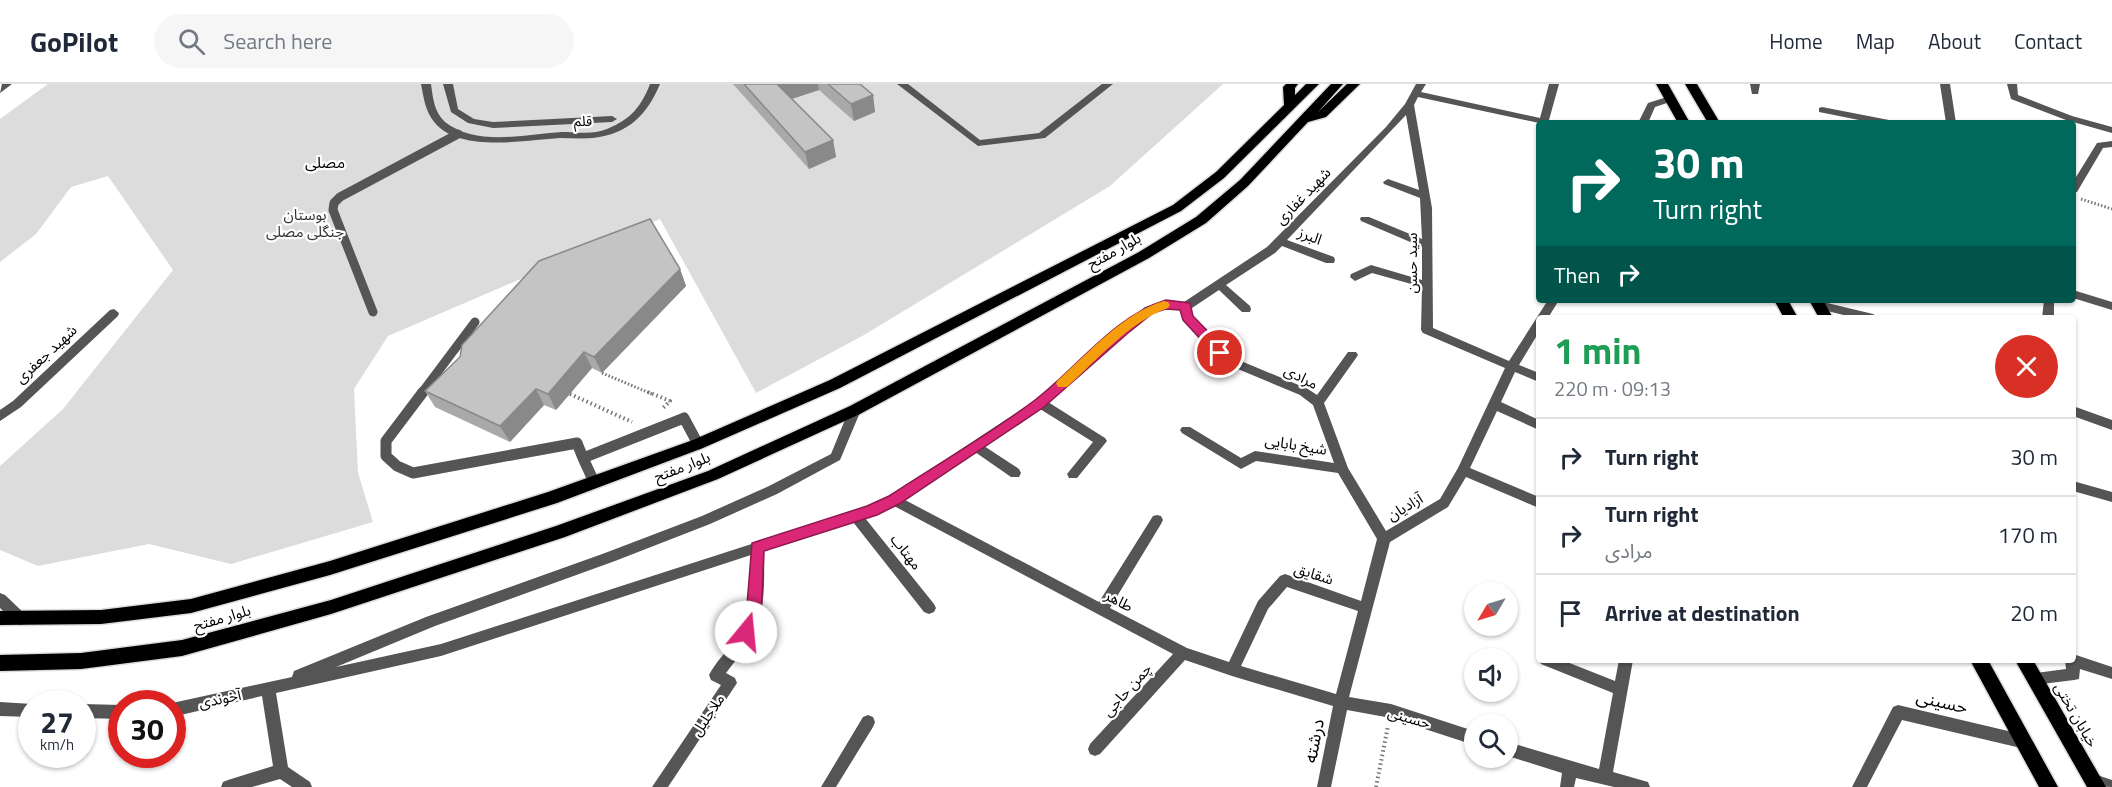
<!DOCTYPE html>
<meta charset="utf-8">
<style>
:root{--surface:#fff;--page:#f6f6f7;--text:#1f2937;--muted:#747a83;--line:#e0e1e3}
body{margin:0;font-family:"Titillium Web","Noto Sans Arabic",sans-serif;background:var(--page);color:var(--text);height:100vh;display:flex;flex-direction:column;font-size:22px;white-space:nowrap}
*{box-sizing:border-box;margin:0}
p{font-size:20px;color:var(--muted)}
.icon{flex:none;width:33px;height:33px;fill:none;stroke:currentColor;stroke-width:2;stroke-linecap:round;stroke-linejoin:round}
.map{position:relative;flex:1;overflow:hidden}
.sheet{position:absolute;left:1536px;top:231px;width:540px;height:348px;display:flex;flex-direction:column;background:var(--surface);border-radius:6px;box-shadow:0 2px 4px #0004}
.sheet>*{flex:none}
.guide{position:absolute;left:1536px;top:36px;width:540px;height:183px;border-radius:6px;box-shadow:0 2px 4px #0004;background:#00695c;color:#fff;overflow:hidden}
.needle{width:39px;rotate:232deg}
.buttons{position:absolute;left:1464px;top:498px;display:grid;gap:12px}
.buttons a{display:grid;place-items:center;width:54px;height:54px;border-radius:50%;background:var(--surface);box-shadow:0 2px 4px #0004;font-size:30px}
.speed{position:absolute;left:18px;top:606px;display:flex;gap:12px;font-size:30px;font-weight:700;text-align:center}
.speed>*{display:grid;place-content:center;width:78px;height:78px;border-radius:50%;background:var(--surface);box-shadow:0 2px 4px #0004;line-height:1}
.speed small{font-size:15px;font-weight:400}
.speed .limit{border:9px solid #d22;background:#fff;color:#111}
.pin{position:absolute;display:grid;place-items:center;width:51px;height:51px;color:#fff;margin:-26px;border:3px solid #fff;border-radius:50%;box-shadow:0 2px 6px #0007}
.me{position:absolute;width:66px;margin:-33px;rotate:17deg;stroke-linejoin:round;filter:drop-shadow(0 0 4px #0008)}
.turn{display:flex;align-items:center;gap:21px;height:126px;padding:0 18px;font-size:27px}
.turn .icon{width:78px;height:78px;stroke-width:2.5}
.turn b{display:block;font-size:42px;line-height:51px}
.then{display:flex;align-items:center;height:57px;padding:0 18px;background:#0003;gap:12px;font-size:22px}
.round{display:grid;place-items:center;flex:none;width:63px;height:63px;border-radius:32px;background:var(--page)}
.summary{display:flex;align-items:center;justify-content:space-between;height:102px;padding:0 18px}
h1{font-size:36px;font-weight:700;line-height:45px;color:#1e9e55}
ul{padding:0;list-style:none}
li{display:flex;align-items:center;gap:18px;height:78px;padding:0 18px;border-top:2px solid var(--line)}
li div{flex:1}
li b{display:block;font-size:22px}
li em{font-style:normal}
header{display:flex;align-items:center;gap:36px;box-sizing:border-box;height:84px;padding:0 30px;background:var(--surface);border-bottom:2px solid var(--line)}
header strong{font-size:28px}
nav{display:flex;gap:33px;margin-inline-start:auto;font-size:21px}
.search{width:420px;height:54px;background:var(--page);display:flex;align-items:center;gap:15px;box-sizing:border-box;padding:0 21px;border-radius:33px;color:var(--muted);font-size:22px}
.map>svg:first-child{display:block}
</style>
<header>
<strong>GoPilot</strong>
<div class="search"><svg class="icon" aria-label="search" viewBox="0 0 24 24"><circle cx="10" cy="10" r="6"/><path d="M15 15l6 6"/></svg>Search here</div>
<nav><a>Home</a><a>Map</a><a>About</a><a>Contact</a></nav>
</header>
<div class="map">
<svg width="2112" height="703" viewBox="0 0 2112 703">
<rect width="100%" height="100%" fill="#fff"/>
<path fill="#dcdcdc" d="M 48,0 L 1223,0 L 1110,102 L 864,251 L 756,309 L 660,135 L 388,252 L 354,305 L 358,389 L 373,438 L 231,480 L 149,460 L 38,482 L 0,466 L 0,382 L 63,325 L 173,186 L 108,92 L 71,103 L 36,150 L 0,178 L 0,35 Z"/>
<g fill="none" stroke-linecap="round" stroke-linejoin="round">
<defs>
<path id="primary" d="M 1286,0 L 1298,0 L 1295,4 L 1295,11 L 1306,0 L 1319,0 L 1224,94 L 1181,127 L 840,304 L 703,364 L 557,419 L 330,491 L 191,529 L 101,540 L 0,541 L 0,527 L 101,526 L 191,515 L 330,477 L 548,408 L 693,356 L 830,296 L 1173,121 L 1216,88 L 1284,21 L 1283,3 Z
M 1331,0 L 1343,0 L 1318,28 L 1347,0 L 1360,0 L 1326,33 L 1308,38 L 1248,102 L 1206,139 L 1149,174 L 860,330 L 718,395 L 565,453 L 331,530 L 182,572 L 81,585 L 0,587 L 0,571 L 81,569 L 182,556 L 331,516 L 556,442 L 708,387 L 850,322 L 1139,168 L 1196,133 L 1240,96 Z
M 1656,0 L 1668,0 L 1690,39 L 1678,39 Z
M 1685,0 L 1697,0 L 1720,39 L 1708,39 Z
M 1774,216 L 1788,216 L 1798,234 L 1784,234 Z
M 1809,216 L 1823,216 L 1833,234 L 1819,234 Z
M 1970,576 L 1988,576 L 2058,703 L 2039,703 Z
M 2015,576 L 2033,576 L 2106,703 L 2087,703 Z"/>
</defs>
<use href="#primary" stroke="#dbdbdb" stroke-width="3"/>
<path stroke="#777" stroke-width="3" stroke-dasharray="1.5 2" stroke-linecap="butt" d="M 2081,115 L 2112,125
M 602,289 L 652,310"/>
<path stroke="#777" stroke-width="4" stroke-dasharray="1.5 3" stroke-linecap="butt" d="M 648,308 L 670,317 L 663,324
M 570,310 L 632,338
M 1376,703 L 1388,642"/>
<path stroke="#555" stroke-width="9" d="M 373,228 L 333,126 L 334,119 L 340,113 L 458,50
M 421,310 L 475,238"/>
<path stroke="#555" stroke-width="11" d="M 423,308 L 386,357 L 386,372 L 397,382 L 413,389 L 577,359 L 583,374 L 684,334 L 698,360
M 583,374 L 594,398"/>
<path fill="#555" fill-rule="evenodd" d="M 2,0 L 12,0 L 0,9 Z
M 421,0 L 431,0 C 433,14 434,28 445,38 C 477,63 525,50 562,48 C 577,48 593,51 607,45 C 631,35 641,23 650,0 L 660,0 C 647,31 628,50 593,54 C 582,55 571,54 560,54 C 526,56 460,69 435,39 C 425,27 424,15 421,0 Z
M 443,0 L 453,0 L 458,25 L 474,35 L 493,38 L 612,32 L 617,35 L 612,38 L 493,44 L 468,39 L 451,28 Z
M 897,0 L 908,0 L 980,56 L 1039,49 L 1102,0 L 1113,0 L 1045,54 L 978,62 Z
M 1416,0 L 1426,0 L 1421,8 L 1540,34 L 1549,0 L 1559,0 L 1549,36 L 1556,39 L 1539,39 L 1418,13 L 1414,21 L 1432,124 L 1433,244 L 1509,277 L 1548,216 L 1559,216 L 1548,234 L 1539,234 L 1539,248 L 1519,281 L 1539,289 L 1539,298 L 1515,288 L 1501,318 L 1539,336 L 1539,346 L 1497,327 L 1470,384 L 1539,413 L 1539,424 L 1466,393 L 1448,423 L 1390,458 L 1349,613 L 1391,620 L 1474,647 L 1474,661 L 1391,634 L 1347,626 L 1331,703 L 1317,703 L 1333,622 L 1232,592 L 1185,576 L 1100,670 L 1095,672 L 1090,670 L 1088,665 L 1090,660 L 1173,570 L 894,422 L 865,434 L 934,520 L 936,524 L 934,528 L 929,530 L 924,528 L 853,438 L 764,467 C 765,527 764,542 726,589 L 735,594 L 737,599 L 668,703 L 652,703 L 721,601 L 711,596 L 709,591 C 715,579 726,568 734,557 C 753,531 751,502 751,471 L 441,572 L 276,609 L 288,683 L 310,698 L 312,703 L 292,703 L 280,695 L 252,703 L 221,703 L 223,698 L 228,696 L 273,682 L 262,612 L 172,633 L 172,619 L 292,593 L 294,587 L 426,533 L 605,469 L 702,432 L 769,402 L 831,370 L 849,326 L 855,321 L 861,326 L 840,376 L 777,410 L 710,440 L 615,477 L 435,542 L 336,583 L 441,560 L 867,423 L 890,412 L 1036,316 L 1119,243 L 1145,223 L 1166,216 L 1184,218 L 1267,163 L 1386,43 L 1405,20 ZM 1406,31 L 1419,106 L 1388,95 L 1383,98 L 1384,100 L 1420,114 L 1422,155 L 1369,133 L 1361,133 L 1360,135 L 1361,137 L 1422,163 L 1422,196 L 1371,181 L 1351,190 L 1350,193 L 1355,197 L 1372,189 L 1422,203 L 1421,246 L 1423,249 L 1505,284 L 1458,384 L 1440,415 L 1386,447 L 1348,384 L 1324,319 L 1356,274 L 1358,271 L 1356,268 L 1348,268 L 1317,311 L 1308,305 L 1241,277 L 1224,266 L 1192,232 L 1192,224 L 1219,206 L 1242,228 L 1250,228 L 1251,225 L 1250,222 L 1226,201 L 1275,169 L 1282,162 L 1326,179 L 1334,179 L 1335,176 L 1334,173 L 1287,156 ZM 1166,224 L 1181,225 L 1183,236 L 1216,272 L 1233,283 L 1300,311 L 1313,321 L 1334,379 L 1255,367 L 1241,374 L 1190,343 L 1182,343 L 1180,346 L 1182,349 L 1241,385 L 1256,377 L 1338,389 L 1377,455 L 1361,517 L 1285,490 L 1280,492 L 1258,517 L 1229,578 L 1187,564 L 1110,524 L 1161,440 L 1163,436 L 1161,432 L 1157,431 L 1153,432 L 1099,518 L 905,416 L 975,368 L 1011,393 L 1019,393 L 1021,389 L 1019,385 L 984,362 L 1040,325 L 1093,358 L 1067,390 L 1069,394 L 1077,394 L 1107,357 L 1105,354 L 1048,318 L 1127,249 L 1153,229 ZM 1287,503 L 1358,527 L 1336,610 L 1241,582 L 1268,525 Z
M 1750,0 L 1760,0 L 1758,10 L 1752,10 Z
M 1940,0 L 1950,0 L 1956,39 L 1946,39 Z
M 2007,0 L 2017,0 L 2018,11 L 2072,32 L 2112,43 L 2112,49 L 2066,36 L 2011,15 Z
M 1670,12 L 1673,13 L 1673,17 L 1655,23 L 1648,39 L 1638,39 L 1648,19 Z
M 1822,23 L 1889,36 L 1894,39 L 1874,39 L 1819,28 L 1819,24 Z
M 2112,57 L 2112,63 L 2103,64 L 2077,108 L 2073,109 L 2073,98 L 2097,59 Z
M 2073,206 L 2112,218 L 2112,226 L 2073,214 Z
M 2044,216 L 2054,216 L 2054,234 L 2042,234 Z
M 1819,217 L 1873,230 L 1879,234 L 1856,234 L 1815,224 L 1814,221 L 1815,218 Z
M 114,225 L 119,229 L 118,232 L 21,323 L 0,337 L 0,326 L 13,317 L 110,226 Z
M 2073,322 L 2112,336 L 2112,346 L 2073,332 Z
M 2073,397 L 2112,408 L 2112,418 L 2073,407 Z
M 0,509 L 5,511 L 26,531 L 28,535 L 26,539 L 21,541 L 16,539 L 0,524 Z
M 2073,570 L 2112,583 L 2112,595 L 2080,585 L 2079,595 L 2074,596 L 2034,601 L 2029,600 L 2027,595 L 2029,590 L 2066,585 L 2065,576 L 2073,576 Z
M 1539,576 L 1562,576 L 1615,597 L 1619,576 L 1633,576 L 1613,688 L 1648,698 L 1650,703 L 1614,703 L 1576,694 L 1574,703 L 1560,703 L 1562,689 L 1508,672 L 1508,658 L 1599,685 L 1613,609 L 1541,580 Z
M 0,618 L 32,620 L 32,633 L 0,632 Z
M 82,620 L 122,621 L 122,635 L 82,634 Z
M 1898,621 L 2025,651 L 2030,653 L 2032,658 L 2030,663 L 2025,665 L 1902,636 L 1867,703 L 1852,703 L 1893,623 Z
M 868,631 L 873,633 L 875,638 L 873,643 L 836,703 L 821,703 L 863,633 Z
M 2094,690 L 2112,696 L 2112,703 L 2089,702 L 2087,697 L 2089,692 Z"/>
<use href="#primary" fill="#000" fill-rule="evenodd"/>
</g>
<path fill="#a9a9a9" d="M 733,0 L 860,0 L 873,11 L 875,28 L 854,37 L 819,6 L 792,15 L 833,56 L 836,73 L 809,85 Z
M 680,185 L 686,202 L 602,289 L 592,284 L 556,326 L 544,321 L 510,358 L 435,323 L 425,307 L 460,273 Z"/>
<path fill="#898989" d="M 781,0 L 818,0 L 819,6 L 782,18 L 778,1 Z
M 873,11 L 875,28 L 854,37 L 851,20 Z
M 833,56 L 836,73 L 809,85 L 805,68 Z
M 680,185 L 686,202 L 602,289 L 594,273 Z
M 584,268 L 592,284 L 556,326 L 548,310 Z
M 536,305 L 544,321 L 510,358 L 500,342 Z"/>
<path fill="#c4c4c4" stroke="#898989" stroke-width="1.5" d="M 744,0 L 781,0 L 778,1 L 833,56 L 805,68 Z
M 828,0 L 860,0 L 873,11 L 851,20 Z
M 650,135 L 680,185 L 594,273 L 584,268 L 548,310 L 536,305 L 500,342 L 425,307 L 460,273 L 462,261 L 539,177 Z"/>
<path fill="#db2777" stroke="#8e194d" stroke-width="1.5" d="M 1166,216 L 1190,219 L 1193,232 L 1225,265 L 1227,269 L 1225,272 L 1216,272 L 1183,236 L 1180,226 L 1166,225 L 1153,229 L 1128,249 L 1044,323 L 899,420 L 877,431 L 764,467 L 761,534 L 752,553 L 746,555 L 741,553 L 738,548 L 746,533 L 752,459 L 867,422 L 889,412 C 936,381 990,350 1035,316 C 1077,284 1114,232 1166,216 Z"/>
<path fill="#f59e0b" d="M 1164,217 L 1168,218 L 1170,221 L 1168,224 C 1129,238 1097,276 1067,303 L 1058,303 L 1056,299 L 1058,296 C 1090,268 1123,229 1164,217 Z"/>
<g text-anchor="middle" stroke-width="4.5" stroke-linejoin="round" paint-order="stroke">
<g font-size="14" fill="#000" stroke="#fff">
<text transform="translate(583 37) rotate(-2)" y="5">قلم</text>
</g>
<g font-size="15" fill="#000" stroke="#fff">
<text transform="translate(1303 112) rotate(-46)" y="5">شهید غفاری</text>
<text transform="translate(1310 152) rotate(21)" y="5">البرز</text>
<text transform="translate(1114 167) rotate(-29)" y="5">بلوار مفتح</text>
<text transform="translate(1412 179) rotate(-90)" y="5">سید حسن</text>
<text transform="translate(46 270) rotate(-43)" y="5">شهید جعفری</text>
<text transform="translate(1301 293) rotate(27)" y="5">مرادی</text>
<text transform="translate(1296 361) rotate(9)" y="5">شیخ بابایی</text>
<text transform="translate(682 383) rotate(-21)" y="5">بلوار مفتح</text>
<text transform="translate(1405 423) rotate(-31)" y="5">آزادیان</text>
<text transform="translate(906 468) rotate(52)" y="5">مهتاب</text>
<text transform="translate(1314 490) rotate(18)" y="5">شقایق</text>
<text transform="translate(1119 517) rotate(28)" y="5">طاهر</text>
<text transform="translate(222 534) rotate(-16)" y="5">بلوار مفتح</text>
<text transform="translate(1127 606) rotate(-48)" y="5">چمن حاجی</text>
<text transform="translate(220 615) rotate(-12)" y="5">آخوندی</text>
<text transform="translate(708 631) rotate(-56)" y="5">ملاجلیل</text>
<text transform="translate(2076 631) rotate(60)" y="5">خیابان تختی</text>
<text transform="translate(1409 634) rotate(16)" y="5">حسینی</text>
</g>
<g font-size="15" fill="#333" stroke="#fff">
<text x="305" y="136">بوستان<tspan x="305" dy="17">جنگلی مصلی</tspan></text>
</g>
<g font-size="16" fill="#000" stroke="#fff">
<text x="325" y="84">مصلی</text>
</g>
<g font-size="18" fill="#000" stroke="#fff">
<text transform="translate(1942 618) rotate(13)" y="6">حسینی</text>
<text transform="translate(1314 657) rotate(-79)" y="6">درشته</text>
</g>
</g>
</svg>
<div class="buttons">
<a><svg class="needle" viewBox="-14 -14 28 28"><path d="M0-13l5 13h-10z" fill="#e53935"/><path d="M0 13l5-13h-10z" fill="#747a83"/></svg></a>
<a><svg class="icon" aria-label="sound" viewBox="0 0 24 24"><path d="M4 9h4l5-4v14l-5-4H4zM17 9q2 3 0 6"/></svg></a>
<a><svg class="icon" aria-label="search" viewBox="0 0 24 24"><circle cx="10" cy="10" r="6"/><path d="M15 15l6 6"/></svg></a>
</div>
<div class="speed"><div>27<small>km/h</small></div><div class="limit">30</div></div>
<div class="pin" style="left:1220px;top:269px;background:#d93025"><svg class="icon" aria-label="arrive" viewBox="0 0 24 24"><path d="M6 21V4h12l-3 4 3 4H6"/></svg></div>
<svg class="me" style="left:746px;top:548px" viewBox="-20 -20 40 40"><circle r="19" fill="#fff"/><path d="M0-13L10 11 0 6-10 11z" fill="#db2777"/></svg>
<div class="guide">
<div class="turn"><svg class="icon" aria-label="right" viewBox="0 0 24 24"><path d="M7 20v-9h11M14 6l5 5-5 5"/></svg><div><b>30 m</b>Turn right</div></div>
<div class="then">Then<svg class="icon" aria-label="right" viewBox="0 0 24 24"><path d="M7 20v-9h11M14 6l5 5-5 5"/></svg></div>
</div>
<section class="sheet">
<div class="summary"><div><h1>1 min</h1><p>220 m · 09:13</p></div><a class="round" style="background:#d93025;color:#fff"><svg class="icon" aria-label="close" viewBox="0 0 24 24"><path d="M6 6l12 12M18 6L6 18"/></svg></a></div>
<ul>
<li><svg class="icon" aria-label="right" viewBox="0 0 24 24"><path d="M7 20v-9h11M14 6l5 5-5 5"/></svg><div><b>Turn right</b></div><em>30 m</em></li>
<li><svg class="icon" aria-label="right" viewBox="0 0 24 24"><path d="M7 20v-9h11M14 6l5 5-5 5"/></svg><div><b>Turn right</b><p>مرادی</p></div><em>170 m</em></li>
<li><svg class="icon" aria-label="arrive" viewBox="0 0 24 24"><path d="M6 21V4h12l-3 4 3 4H6"/></svg><div><b>Arrive at destination</b></div><em>20 m</em></li>
</ul>
</section>
</div>
